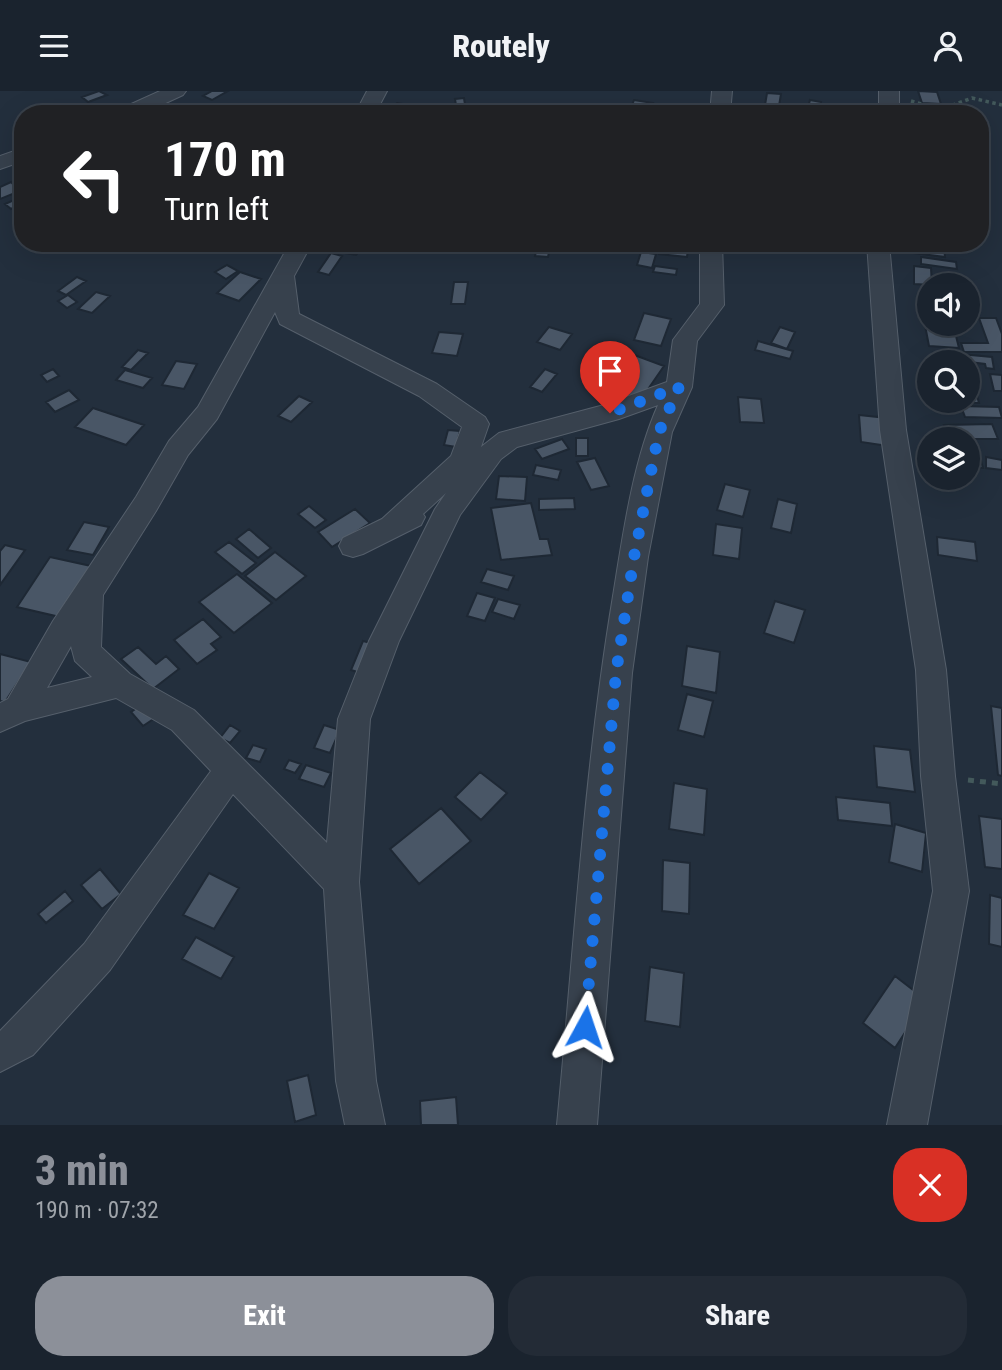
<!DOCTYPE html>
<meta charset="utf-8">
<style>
:root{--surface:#1a232e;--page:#232b36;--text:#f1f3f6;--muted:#9fa4aa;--line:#38404a;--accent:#8c9099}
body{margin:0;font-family:"Roboto Condensed",sans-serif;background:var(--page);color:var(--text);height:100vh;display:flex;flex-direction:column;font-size:26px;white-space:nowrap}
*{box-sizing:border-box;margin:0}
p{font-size:23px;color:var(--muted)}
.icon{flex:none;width:38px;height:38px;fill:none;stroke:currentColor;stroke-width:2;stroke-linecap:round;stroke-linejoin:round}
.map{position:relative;height:1034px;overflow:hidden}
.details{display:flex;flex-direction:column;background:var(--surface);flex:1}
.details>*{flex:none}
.top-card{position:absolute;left:14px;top:14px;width:975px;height:147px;border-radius:28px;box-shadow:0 7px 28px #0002,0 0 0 2px var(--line);background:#202124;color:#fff;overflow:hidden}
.buttons{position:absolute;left:917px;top:182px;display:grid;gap:14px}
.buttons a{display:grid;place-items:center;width:63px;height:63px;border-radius:50%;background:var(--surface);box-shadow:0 7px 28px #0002,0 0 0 2px var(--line);font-size:35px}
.pin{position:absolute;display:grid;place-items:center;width:60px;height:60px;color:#fff;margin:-72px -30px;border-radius:50% 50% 50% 0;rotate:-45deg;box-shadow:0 0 7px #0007}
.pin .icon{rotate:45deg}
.me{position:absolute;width:77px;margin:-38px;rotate:5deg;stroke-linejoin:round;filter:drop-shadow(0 0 5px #0008)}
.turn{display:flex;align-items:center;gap:24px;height:147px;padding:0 35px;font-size:32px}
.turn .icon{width:91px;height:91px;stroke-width:2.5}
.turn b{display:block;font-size:49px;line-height:60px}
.round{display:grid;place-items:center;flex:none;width:74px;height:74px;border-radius:28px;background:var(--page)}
.overview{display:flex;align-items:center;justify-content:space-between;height:119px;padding:0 35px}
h1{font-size:42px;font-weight:800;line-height:52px;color:var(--accent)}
.action{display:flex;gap:14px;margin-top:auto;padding:14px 35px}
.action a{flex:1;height:80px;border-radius:28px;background:var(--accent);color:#fff;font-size:28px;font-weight:800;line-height:80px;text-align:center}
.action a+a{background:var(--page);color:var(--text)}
header{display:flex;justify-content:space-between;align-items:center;height:91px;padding:0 35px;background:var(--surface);font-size:32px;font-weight:800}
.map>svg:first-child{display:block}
</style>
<header><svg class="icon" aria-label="menu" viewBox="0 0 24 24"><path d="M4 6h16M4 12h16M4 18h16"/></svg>Routely<svg class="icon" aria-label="person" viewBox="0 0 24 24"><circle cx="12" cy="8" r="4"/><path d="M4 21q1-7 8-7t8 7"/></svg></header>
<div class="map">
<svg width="1002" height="1034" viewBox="0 0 1002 1034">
<rect width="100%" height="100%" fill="#232f3d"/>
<path fill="#495666" stroke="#1e2834" stroke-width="2" d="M 99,0 L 107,4 L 88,11 L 82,6 Z
M 212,0 L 228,0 L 212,9 L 203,5 Z
M 918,0 L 937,1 L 941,13 L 922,12 Z
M 767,2 L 781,3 L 779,15 L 765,14 Z
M 464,7 L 466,20 L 457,21 L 455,8 Z
M 634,9 L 653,12 L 649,23 L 629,22 Z
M 810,9 L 821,11 L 819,22 L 807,20 Z
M 397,12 L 413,15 L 408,23 L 390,23 Z
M 11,91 L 20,100 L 0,108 L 0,96 Z
M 23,105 L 23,112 L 11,118 L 5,113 Z
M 538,152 L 551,152 L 548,166 L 535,165 Z
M 914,152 L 944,156 L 945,166 L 914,162 Z
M 338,153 L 361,158 L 356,164 L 334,160 Z
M 661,154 L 688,158 L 687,166 L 659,163 Z
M 641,161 L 656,163 L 652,177 L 637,174 Z
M 331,162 L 342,165 L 329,184 L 318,181 Z
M 921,166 L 956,171 L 957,178 L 921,173 Z
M 227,174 L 238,180 L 226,188 L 215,181 Z
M 655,175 L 677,178 L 676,184 L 653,181 Z
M 914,175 L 931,177 L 932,194 L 914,193 Z
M 240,181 L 261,188 L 239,210 L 217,202 Z
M 77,186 L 86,190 L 66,204 L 58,200 Z
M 454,191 L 468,191 L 465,213 L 451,213 Z
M 96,201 L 110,205 L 92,222 L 78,218 Z
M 68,204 L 77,211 L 67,217 L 58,210 Z
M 644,222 L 671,228 L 661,255 L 634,249 Z
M 923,224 L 929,225 L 929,233 L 953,233 L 959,257 L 929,255 Z
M 979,227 L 996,227 L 1002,243 L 1002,261 L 964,261 L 961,252 L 988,252 Z
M 549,236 L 572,243 L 560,259 L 537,251 Z
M 780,236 L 795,241 L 787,258 L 771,252 Z
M 439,241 L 463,243 L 457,265 L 432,262 Z
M 758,250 L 793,260 L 790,268 L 755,259 Z
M 138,259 L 148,262 L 131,279 L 122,276 Z
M 629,262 L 664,275 L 644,304 L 637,308 L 620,301 L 623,296 L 608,290 Z
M 933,262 L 955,265 L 956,271 L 934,271 Z
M 960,263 L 992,266 L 994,278 L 986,277 L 985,273 L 961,270 Z
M 176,270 L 197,273 L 184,298 L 162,294 Z
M 53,278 L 59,285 L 47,291 L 41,284 Z
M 545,278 L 557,283 L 542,301 L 530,296 Z
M 125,279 L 152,287 L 143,297 L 116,289 Z
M 990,283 L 1002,284 L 1002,300 L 994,300 Z
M 968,285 L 972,286 L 979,312 L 947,310 L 968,310 Z
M 69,299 L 79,309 L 55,321 L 46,311 Z
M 299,305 L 312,311 L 291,331 L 278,325 Z
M 738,306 L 761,308 L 764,332 L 740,331 Z
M 961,315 L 999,316 L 1002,327 L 965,326 Z
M 93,317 L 144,334 L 126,354 L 75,336 Z
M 859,324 L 887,327 L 888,355 L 861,351 Z
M 992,333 L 998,348 L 949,348 L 944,334 Z
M 448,339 L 460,340 L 456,356 L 444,354 Z
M 576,347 L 588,347 L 588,365 L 576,365 Z
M 562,348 L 569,358 L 542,368 L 535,358 Z
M 968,352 L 976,353 L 983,377 L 968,376 Z
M 986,366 L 1002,369 L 1002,379 L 986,377 Z
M 595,367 L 609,395 L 591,399 L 577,371 Z
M 536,374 L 561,379 L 558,389 L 533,384 Z
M 499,385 L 527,386 L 525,410 L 496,408 Z
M 725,393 L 750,399 L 743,426 L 717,419 Z
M 574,407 L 575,418 L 539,419 L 539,408 Z
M 778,408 L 797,413 L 791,442 L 771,437 Z
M 531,412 L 540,448 L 548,448 L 552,464 L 501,469 L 491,417 Z
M 309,415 L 326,429 L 315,437 L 298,423 Z
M 355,418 L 370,432 L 332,456 L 318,441 Z
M 84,431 L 109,436 L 93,464 L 67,459 Z
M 716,433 L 742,437 L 739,468 L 713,464 Z
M 249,438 L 271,457 L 258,467 L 236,448 Z
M 937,446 L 975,451 L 977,470 L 938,464 Z
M 229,451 L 256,472 L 242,483 L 215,461 Z
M 5,454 L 25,459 L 0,494 L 0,460 Z
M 275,461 L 306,485 L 276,509 L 245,485 Z
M 50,466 L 91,475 L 60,526 L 17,516 Z
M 487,478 L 514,485 L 508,499 L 481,491 Z
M 237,483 L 272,512 L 234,542 L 199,511 Z
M 477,502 L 495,507 L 485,530 L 467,525 Z
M 498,508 L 520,514 L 514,528 L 492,521 Z
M 775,510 L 805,519 L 794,552 L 764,542 Z
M 203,528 L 221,546 L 211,553 L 217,559 L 197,573 L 174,549 Z
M 363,550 L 379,554 L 367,584 L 351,579 Z
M 687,555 L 720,561 L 716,602 L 682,595 Z
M 138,556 L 156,573 L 166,565 L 179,578 L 153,598 L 121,568 Z
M 0,563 L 31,571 L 5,611 L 0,610 Z
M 687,603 L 713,610 L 704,646 L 678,639 Z
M 144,612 L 155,627 L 143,635 L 131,621 Z
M 991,615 L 1002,617 L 1002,685 L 998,684 Z
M 230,634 L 240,640 L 230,652 L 220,647 Z
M 324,634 L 340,639 L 330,662 L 314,657 Z
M 253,654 L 266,658 L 260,671 L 246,667 Z
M 874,655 L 910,659 L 915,701 L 877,696 Z
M 289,669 L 301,673 L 295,682 L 284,678 Z
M 306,674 L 331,682 L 324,696 L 299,688 Z
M 480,681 L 507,702 L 481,729 L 455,706 Z
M 674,692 L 707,698 L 704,744 L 669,738 Z
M 836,706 L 890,712 L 892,735 L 838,729 Z
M 441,717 L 471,750 L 419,793 L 390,758 Z
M 979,725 L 1002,728 L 1002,778 L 985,776 Z
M 895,733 L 926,742 L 922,781 L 889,771 Z
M 663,769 L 690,772 L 689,823 L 662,820 Z
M 100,778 L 121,803 L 102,818 L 81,794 Z
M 209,782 L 239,797 L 214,838 L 183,824 Z
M 65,800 L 73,810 L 46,832 L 38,823 Z
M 990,804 L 1002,807 L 1002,856 L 989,853 Z
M 196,846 L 234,866 L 221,888 L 182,868 Z
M 650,876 L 684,882 L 680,936 L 645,930 Z
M 895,885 L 926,909 L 895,957 L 863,932 Z
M 308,984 L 316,1024 L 295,1031 L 287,990 Z
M 456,1006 L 458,1034 L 421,1034 L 420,1010 Z"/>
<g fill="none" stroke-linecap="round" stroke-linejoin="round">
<defs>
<path id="street" d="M 160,0 L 186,0 L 183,4 L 142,23 L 115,23 L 118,19 Z
M 367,0 L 387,0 L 375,23 L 355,23 Z
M 712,0 L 732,0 L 730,23 L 710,23 Z
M 879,0 L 899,0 L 899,23 L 879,23 Z
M 23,57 L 23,70 L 0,78 L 0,65 Z
M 290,152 L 312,152 L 294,185 L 299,223 L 437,293 L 485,326 L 489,333 L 481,356 L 499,342 L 604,314 L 667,291 L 673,249 L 700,213 L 700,152 L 722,152 L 724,214 L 697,250 L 692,296 L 672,341 L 648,466 L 632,582 L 597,1034 L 557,1034 C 574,858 584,679 613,505 C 623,443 633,370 658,314 L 619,328 L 517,356 L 501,368 L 460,424 L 399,550 L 370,628 L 359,791 L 376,990 L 385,1034 L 345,1034 L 336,990 L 324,798 L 233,703 L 110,879 L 33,964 L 0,981 L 0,940 L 84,853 L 211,680 L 172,639 L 116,607 L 25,630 L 0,641 L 0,612 L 8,608 L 53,530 L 136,406 L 169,350 L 198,316 ZM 275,221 L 280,233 L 419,305 L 462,336 L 451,365 L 382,428 L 343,447 L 339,455 L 343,463 L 353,466 L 363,463 L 421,434 L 425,426 L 423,423 L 446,402 L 435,418 L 369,550 L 338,628 L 327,752 L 194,619 L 130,583 L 101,556 L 103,504 L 156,420 L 188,364 L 217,328 ZM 71,555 L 75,570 L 92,586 L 47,597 Z
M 867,152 L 889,152 L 906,339 L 946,579 L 955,685 L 969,800 L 927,1034 L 887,1034 L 933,800 L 921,685 L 916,579 L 880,339 Z"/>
</defs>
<use href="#street" stroke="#555f6b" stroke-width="2"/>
<path stroke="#43595b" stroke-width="3.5" stroke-dasharray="3.5 3.5" stroke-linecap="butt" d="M 911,10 L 932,16 L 953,14 L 972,7 L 1002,14"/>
<path stroke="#43595b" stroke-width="5" stroke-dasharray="6 6" stroke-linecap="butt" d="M 968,689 L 1002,693"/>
<use href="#street" fill="#37414d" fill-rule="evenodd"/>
</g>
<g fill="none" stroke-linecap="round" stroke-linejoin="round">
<path stroke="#1a73e8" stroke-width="12" stroke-dasharray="0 21.6" d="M 585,936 L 616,582 L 634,466 L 659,341 L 679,296 L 610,322"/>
</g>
</svg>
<div class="buttons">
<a><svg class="icon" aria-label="sound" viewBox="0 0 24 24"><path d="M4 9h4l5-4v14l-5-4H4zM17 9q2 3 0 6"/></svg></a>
<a><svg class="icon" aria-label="search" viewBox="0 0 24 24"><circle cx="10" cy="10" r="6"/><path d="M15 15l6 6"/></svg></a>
<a><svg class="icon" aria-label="layers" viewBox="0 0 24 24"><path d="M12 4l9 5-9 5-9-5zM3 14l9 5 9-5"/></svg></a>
</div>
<div class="pin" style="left:610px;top:322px;background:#d93025"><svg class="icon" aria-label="arrive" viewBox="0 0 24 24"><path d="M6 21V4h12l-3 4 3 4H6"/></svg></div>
<svg class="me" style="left:585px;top:936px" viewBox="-20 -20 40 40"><path d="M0-17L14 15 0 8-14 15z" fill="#1a73e8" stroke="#fff" stroke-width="4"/></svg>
<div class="top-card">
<div class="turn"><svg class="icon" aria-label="left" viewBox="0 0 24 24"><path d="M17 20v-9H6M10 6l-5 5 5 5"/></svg><div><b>170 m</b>Turn left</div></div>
</div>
</div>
<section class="details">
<div class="overview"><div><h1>3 min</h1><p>190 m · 07:32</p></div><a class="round" style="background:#d93025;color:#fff"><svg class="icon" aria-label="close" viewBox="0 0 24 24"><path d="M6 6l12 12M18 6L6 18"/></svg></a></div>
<div class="action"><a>Exit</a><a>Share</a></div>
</section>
